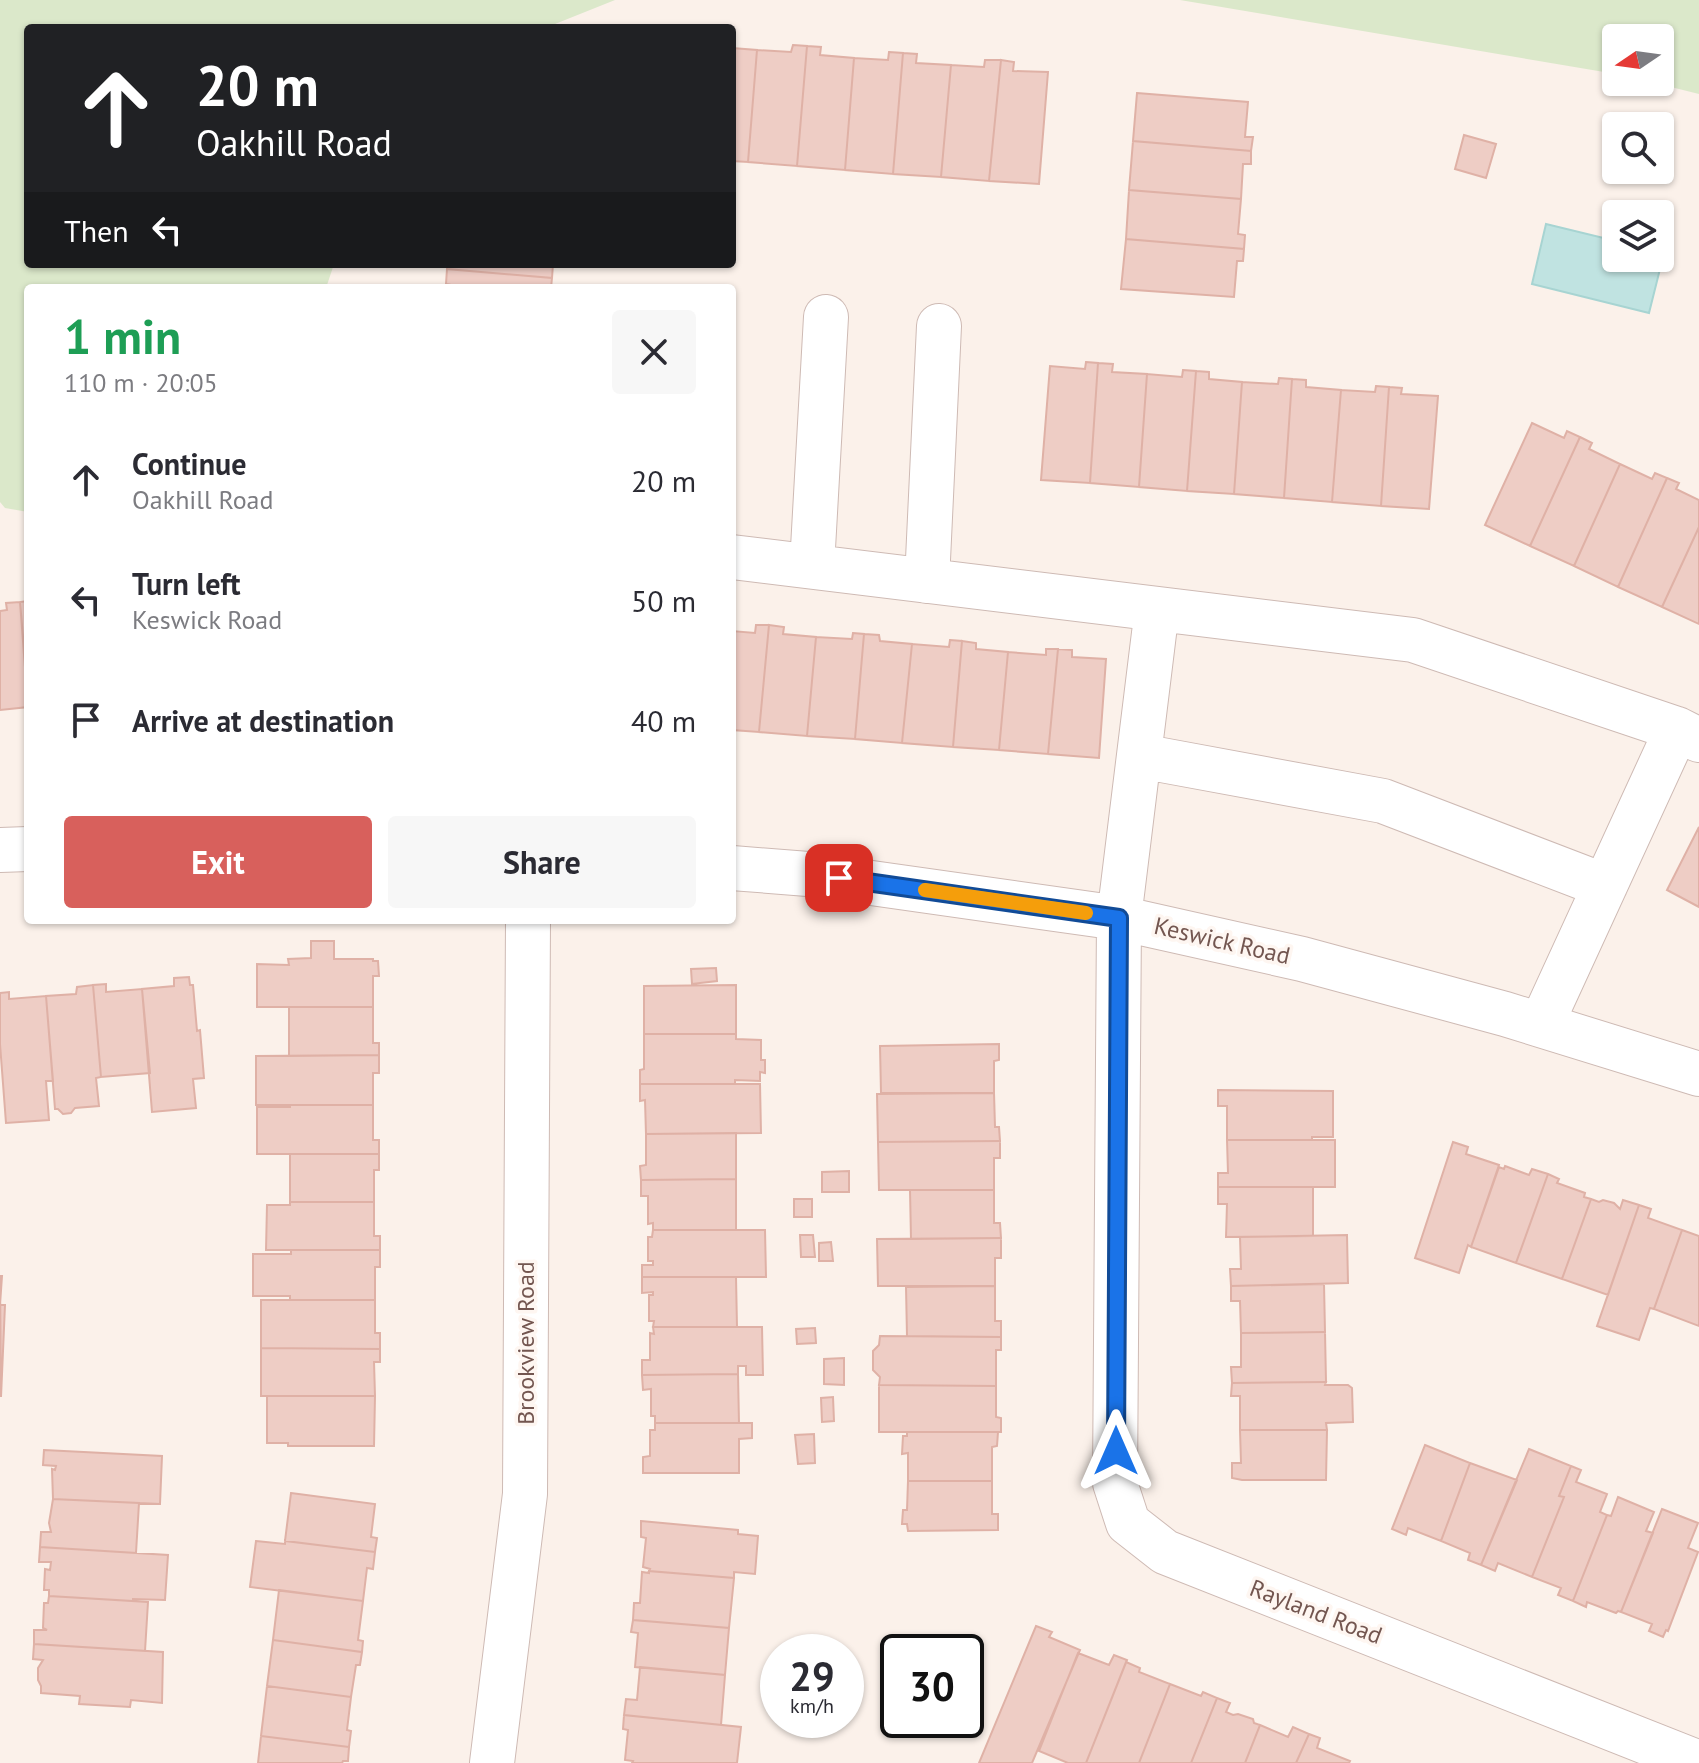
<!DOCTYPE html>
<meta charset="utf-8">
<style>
:root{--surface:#fff;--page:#f7f7f7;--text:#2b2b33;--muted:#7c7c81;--accent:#d8605c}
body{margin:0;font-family:"PT Sans",sans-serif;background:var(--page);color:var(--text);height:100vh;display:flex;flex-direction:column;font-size:30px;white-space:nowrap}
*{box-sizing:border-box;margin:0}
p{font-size:26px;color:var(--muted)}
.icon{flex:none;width:44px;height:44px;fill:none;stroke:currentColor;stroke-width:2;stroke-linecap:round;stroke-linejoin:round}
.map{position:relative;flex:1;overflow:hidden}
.panel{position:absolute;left:24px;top:284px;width:712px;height:640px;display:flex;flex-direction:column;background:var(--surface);border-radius:8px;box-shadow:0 2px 6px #0004}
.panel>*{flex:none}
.hud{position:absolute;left:24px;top:24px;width:712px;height:244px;border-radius:8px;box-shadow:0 2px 6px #0004;background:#202124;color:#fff;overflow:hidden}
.needle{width:52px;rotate:257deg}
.buttons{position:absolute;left:1602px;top:24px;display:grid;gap:16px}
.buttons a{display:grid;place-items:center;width:72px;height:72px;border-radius:8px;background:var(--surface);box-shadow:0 2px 6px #0004;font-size:40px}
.speed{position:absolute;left:760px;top:1634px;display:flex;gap:16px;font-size:40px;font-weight:700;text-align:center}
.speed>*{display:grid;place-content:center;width:104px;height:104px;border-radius:50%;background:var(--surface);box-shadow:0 2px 6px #0004;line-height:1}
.speed small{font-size:20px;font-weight:400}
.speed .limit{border:4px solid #111;border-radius:12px;background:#fff;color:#111}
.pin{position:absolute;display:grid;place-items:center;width:68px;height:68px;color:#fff;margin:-34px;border-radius:16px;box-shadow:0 4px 12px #0006}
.me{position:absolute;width:88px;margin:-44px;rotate:0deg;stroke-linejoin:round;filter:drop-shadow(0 0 6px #0008)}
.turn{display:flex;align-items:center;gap:28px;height:168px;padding:0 40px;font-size:36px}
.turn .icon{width:104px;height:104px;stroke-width:2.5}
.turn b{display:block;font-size:56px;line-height:68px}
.then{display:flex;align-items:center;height:76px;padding:0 40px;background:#0003;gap:16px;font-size:30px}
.round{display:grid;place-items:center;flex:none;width:84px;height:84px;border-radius:8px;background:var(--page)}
.overview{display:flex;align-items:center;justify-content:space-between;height:136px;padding:0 40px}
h1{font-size:48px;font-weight:700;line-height:60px;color:#1e9e55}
.primary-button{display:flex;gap:16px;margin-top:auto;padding:16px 40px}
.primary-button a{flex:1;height:92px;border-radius:8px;background:var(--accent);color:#fff;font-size:32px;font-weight:700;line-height:92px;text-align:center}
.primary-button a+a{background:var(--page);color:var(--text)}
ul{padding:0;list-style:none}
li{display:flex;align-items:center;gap:24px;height:120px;padding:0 40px}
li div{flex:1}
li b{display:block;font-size:30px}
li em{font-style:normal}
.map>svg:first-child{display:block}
</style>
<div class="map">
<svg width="1699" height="1763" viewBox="0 0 1699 1763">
<rect width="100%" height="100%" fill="#fbf1ea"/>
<path fill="#dbe8ca" d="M 0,0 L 615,0 L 545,28 L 28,28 L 28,264 L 334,264 L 326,288 L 28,288 L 28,512 L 5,508 L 0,502 Z
M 1180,0 L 1699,0 L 1699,94 L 1651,82 L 1660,82 L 1660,38 L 1616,38 L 1616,74 Z"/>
<path fill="#c0e3e1" stroke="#a7d4d2" stroke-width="2" d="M 1546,224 L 1616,241 L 1616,258 L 1660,258 L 1660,252 L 1664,253 L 1649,313 L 1532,284 Z"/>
<path fill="#eecdc5" stroke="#dfb1a6" stroke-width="2" d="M 793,45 L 807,46 L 797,166 L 748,162 L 757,50 L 791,52 Z
M 807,46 L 821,47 L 820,55 L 854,58 L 845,170 L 797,166 Z
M 732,48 L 757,50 L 748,162 L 732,161 Z
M 889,52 L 903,53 L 893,174 L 845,170 L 854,58 L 888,60 Z
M 903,53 L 917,54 L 916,63 L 951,65 L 941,177 L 893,174 Z
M 985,60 L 1001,60 L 989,181 L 941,177 L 951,65 L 984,67 Z
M 1001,60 L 1014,62 L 1013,71 L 1048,72 L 1039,184 L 989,181 Z
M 1137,93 L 1248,102 L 1245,137 L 1253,137 L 1251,151 L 1133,141 Z
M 1464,135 L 1496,144 L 1486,178 L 1455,169 Z
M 1133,141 L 1251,151 L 1251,164 L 1243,164 L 1241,199 L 1129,190 Z
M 1129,190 L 1241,199 L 1238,234 L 1245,235 L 1244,249 L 1126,239 Z
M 1126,239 L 1244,249 L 1243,261 L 1237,261 L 1234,297 L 1121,289 Z
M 447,264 L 553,264 L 552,278 L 447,269 Z
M 447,269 L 552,278 L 551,288 L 452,288 L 452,285 L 446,284 Z
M 1086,362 L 1098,363 L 1090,483 L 1041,480 L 1050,366 L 1085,369 Z
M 1098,363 L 1113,364 L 1112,372 L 1147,374 L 1139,487 L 1090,483 Z
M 1183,370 L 1196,371 L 1187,491 L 1139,487 L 1147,374 L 1182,377 Z
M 1196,371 L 1209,372 L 1209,379 L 1242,382 L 1234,494 L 1187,491 Z
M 1279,378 L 1292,379 L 1284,498 L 1234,494 L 1242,382 L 1278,384 Z
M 1292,379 L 1306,380 L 1306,387 L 1341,390 L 1332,502 L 1284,498 Z
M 1376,386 L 1389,387 L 1381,506 L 1332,502 L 1341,390 L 1375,392 Z
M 1389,387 L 1402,388 L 1401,394 L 1438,396 L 1429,509 L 1381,506 Z
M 1532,423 L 1564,438 L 1567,431 L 1580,437 L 1530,546 L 1485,525 Z
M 1580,437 L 1592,443 L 1589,449 L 1620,464 L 1574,566 L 1530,546 Z
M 1620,464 L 1652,479 L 1655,473 L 1667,478 L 1618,587 L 1574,566 Z
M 1667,478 L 1679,483 L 1676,489 L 1699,500 L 1699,527 L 1662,607 L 1618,587 Z
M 1699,527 L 1699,624 L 1662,607 Z
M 28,601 L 28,694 L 20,602 Z
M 20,602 L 28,707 L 0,710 L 0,611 L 7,610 L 6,603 Z
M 756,625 L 769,625 L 759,732 L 732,730 L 732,631 L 755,633 Z
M 769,625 L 784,627 L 783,634 L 816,637 L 807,736 L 759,732 Z
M 853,633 L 864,634 L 855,739 L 807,736 L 816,637 L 852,639 Z
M 864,634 L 879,635 L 880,641 L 912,644 L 902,743 L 855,739 Z
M 950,640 L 962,641 L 953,747 L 902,743 L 912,644 L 949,647 Z
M 962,641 L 976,643 L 976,649 L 1008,652 L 999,750 L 953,747 Z
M 1046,649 L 1058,649 L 1048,754 L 999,750 L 1008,652 L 1046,655 Z
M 1058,649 L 1072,650 L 1072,657 L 1106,659 L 1099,758 L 1048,754 Z
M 1699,827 L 1699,907 L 1667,890 Z
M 311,941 L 334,941 L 334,959 L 373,959 L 373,961 L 378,961 L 379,976 L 373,976 L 373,1007 L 257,1007 L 257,964 L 289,965 L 288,959 L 311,958 Z
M 716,968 L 717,981 L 692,984 L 691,969 Z
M 189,977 L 190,985 L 193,985 L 197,1031 L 200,1030 L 204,1078 L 193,1079 L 196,1108 L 152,1112 L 142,989 L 174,986 L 174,978 Z
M 106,984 L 106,992 L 142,989 L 150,1073 L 101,1077 L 93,985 Z
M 93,985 L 101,1077 L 96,1078 L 99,1106 L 75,1108 L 71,1113 L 63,1114 L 58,1109 L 55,1109 L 46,996 L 76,994 L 77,987 Z
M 736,985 L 736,1034 L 644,1034 L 644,986 Z
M 9,992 L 9,999 L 46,996 L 53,1081 L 46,1081 L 49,1120 L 6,1123 L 0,1044 L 0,993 Z
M 289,1007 L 373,1007 L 373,1043 L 379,1043 L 379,1055 L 289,1056 Z
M 644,1034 L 736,1034 L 736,1039 L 761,1040 L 761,1060 L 765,1060 L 765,1073 L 760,1072 L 760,1081 L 735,1080 L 735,1084 L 640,1084 L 640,1070 L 644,1069 Z
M 999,1044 L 999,1060 L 994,1061 L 994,1093 L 881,1093 L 880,1046 Z
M 379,1055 L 379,1073 L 373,1073 L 373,1105 L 256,1105 L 256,1056 Z
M 640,1084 L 760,1084 L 761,1133 L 646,1134 L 645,1100 L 640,1101 Z
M 1218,1090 L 1333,1091 L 1333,1137 L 1312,1137 L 1312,1140 L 1227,1140 L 1227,1106 L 1218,1106 Z
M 994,1093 L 995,1127 L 999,1127 L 1000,1141 L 878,1142 L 877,1094 Z
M 290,1105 L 373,1105 L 373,1140 L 379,1140 L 379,1154 L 257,1154 L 257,1107 L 290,1107 Z
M 736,1133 L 736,1179 L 641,1180 L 640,1166 L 646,1165 L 646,1134 Z
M 1227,1140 L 1335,1140 L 1335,1187 L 1218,1187 L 1218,1173 L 1228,1173 Z
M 1000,1141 L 1000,1158 L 994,1158 L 994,1190 L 879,1190 L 878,1142 Z
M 1453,1142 L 1468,1147 L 1466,1154 L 1499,1165 L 1471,1247 L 1468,1245 L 1459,1273 L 1415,1258 Z
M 290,1154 L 379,1154 L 379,1170 L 374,1170 L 374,1202 L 290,1202 Z
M 1505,1166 L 1529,1175 L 1532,1169 L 1548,1174 L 1516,1263 L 1471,1247 L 1499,1167 L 1504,1169 Z
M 849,1171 L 849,1192 L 822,1192 L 822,1172 Z
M 1548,1174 L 1559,1179 L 1557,1183 L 1585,1193 L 1584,1197 L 1591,1199 L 1562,1279 L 1516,1263 Z
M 736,1179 L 736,1230 L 653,1230 L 653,1223 L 648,1224 L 648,1196 L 641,1196 L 641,1180 Z
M 1218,1187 L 1313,1187 L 1313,1236 L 1226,1237 L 1227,1204 L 1218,1204 Z
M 910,1190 L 994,1190 L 994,1223 L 1000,1223 L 1001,1238 L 911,1239 Z
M 794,1199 L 812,1199 L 812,1217 L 794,1217 Z
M 1591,1199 L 1599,1202 L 1603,1200 L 1614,1203 L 1620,1209 L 1623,1200 L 1639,1205 L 1608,1295 L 1562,1279 Z
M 290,1202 L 374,1202 L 374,1236 L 380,1236 L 380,1250 L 266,1250 L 267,1205 L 290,1205 Z
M 1639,1205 L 1651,1209 L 1648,1218 L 1682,1230 L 1654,1309 L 1650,1308 L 1639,1340 L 1597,1326 Z
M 653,1230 L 765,1230 L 766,1277 L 642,1277 L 642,1265 L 653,1265 L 653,1261 L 648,1261 L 648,1237 L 652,1237 Z
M 1682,1230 L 1699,1236 L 1699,1326 L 1654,1309 Z
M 800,1235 L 813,1235 L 815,1257 L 801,1257 Z
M 1347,1235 L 1348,1283 L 1231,1286 L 1230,1269 L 1241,1269 L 1240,1237 Z
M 1001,1238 L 1001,1258 L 995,1258 L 995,1286 L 878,1286 L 877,1239 Z
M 831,1242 L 833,1261 L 819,1261 L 819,1243 Z
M 291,1250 L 380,1250 L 380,1267 L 375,1267 L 375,1300 L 290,1300 L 290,1296 L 253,1296 L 253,1254 L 291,1254 Z
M 0,1276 L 2,1276 L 0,1305 L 5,1305 L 1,1397 Z
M 642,1277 L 736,1277 L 737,1327 L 653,1327 L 654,1321 L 649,1321 L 649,1295 L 653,1295 L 653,1292 L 642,1293 Z
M 1324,1284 L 1325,1332 L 1241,1333 L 1240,1301 L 1231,1301 L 1231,1286 Z
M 995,1286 L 995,1321 L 1001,1321 L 1001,1337 L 907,1336 L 906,1287 Z
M 261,1300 L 375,1300 L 375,1333 L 380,1333 L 380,1349 L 261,1348 Z
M 653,1327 L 762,1327 L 763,1375 L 746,1375 L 746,1366 L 738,1366 L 738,1374 L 642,1375 L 642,1360 L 650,1360 L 650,1333 L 654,1334 Z
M 815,1328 L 816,1343 L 797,1344 L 796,1329 Z
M 1325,1332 L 1326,1382 L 1232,1383 L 1231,1367 L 1241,1367 L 1241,1333 Z
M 880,1336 L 1001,1337 L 1001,1350 L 996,1350 L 996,1386 L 879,1385 L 880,1377 L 873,1370 L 873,1351 L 879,1345 Z
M 261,1348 L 380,1349 L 380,1362 L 374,1362 L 375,1396 L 261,1396 Z
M 844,1358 L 844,1385 L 824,1384 L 824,1359 Z
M 738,1374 L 739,1423 L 655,1423 L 655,1416 L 651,1416 L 651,1389 L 643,1390 L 642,1375 Z
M 1326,1382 L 1325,1385 L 1348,1385 L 1352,1388 L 1353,1422 L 1326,1423 L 1327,1430 L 1240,1430 L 1240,1396 L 1231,1396 L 1232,1383 Z
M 879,1385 L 996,1386 L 996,1417 L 1001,1418 L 1001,1432 L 879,1432 Z
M 267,1396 L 375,1396 L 374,1446 L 288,1446 L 288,1443 L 267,1443 Z
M 833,1397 L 834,1421 L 822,1422 L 821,1398 Z
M 655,1423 L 752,1423 L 752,1438 L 739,1439 L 739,1473 L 643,1473 L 643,1457 L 650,1456 L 650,1430 L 655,1430 Z
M 1240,1430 L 1327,1430 L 1326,1480 L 1242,1480 L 1232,1478 L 1232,1463 L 1241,1463 Z
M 907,1432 L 998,1432 L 997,1446 L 992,1447 L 992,1481 L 908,1481 L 908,1453 L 902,1454 L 903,1436 L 907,1436 Z
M 814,1434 L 815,1463 L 798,1464 L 795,1435 Z
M 1425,1445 L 1470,1463 L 1441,1541 L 1408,1528 L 1406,1535 L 1392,1529 Z
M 1529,1449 L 1571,1466 L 1559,1496 L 1564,1497 L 1532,1577 L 1498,1563 L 1495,1571 L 1481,1565 Z
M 44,1450 L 162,1456 L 160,1504 L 53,1499 L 52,1469 L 55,1470 L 56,1466 L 43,1465 Z
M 1470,1463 L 1517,1480 L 1481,1565 L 1468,1560 L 1470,1553 L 1441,1541 Z
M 1571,1466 L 1581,1470 L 1576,1482 L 1607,1494 L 1600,1512 L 1607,1515 L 1573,1601 L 1558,1595 L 1561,1588 L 1532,1577 L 1564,1497 L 1559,1496 Z
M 908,1481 L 992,1481 L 992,1514 L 998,1514 L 998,1530 L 908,1531 L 907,1524 L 902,1524 L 903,1510 L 907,1510 Z
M 291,1493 L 375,1504 L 371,1537 L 377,1538 L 375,1552 L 285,1541 Z
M 1618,1497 L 1654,1512 L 1646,1531 L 1653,1533 L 1621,1612 L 1618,1611 L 1616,1613 L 1587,1602 L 1586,1607 L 1573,1601 L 1607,1515 L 1611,1516 Z
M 53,1499 L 139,1503 L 136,1553 L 40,1547 L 41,1532 L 51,1532 L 49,1523 Z
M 1662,1509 L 1698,1523 L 1688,1548 L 1698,1552 L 1668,1631 L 1666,1630 L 1663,1637 L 1649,1631 L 1652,1624 L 1621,1612 Z
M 641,1521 L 738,1530 L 738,1534 L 758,1536 L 755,1574 L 734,1572 L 734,1578 L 649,1571 L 650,1569 L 643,1567 L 646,1538 L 641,1537 Z
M 256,1541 L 285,1544 L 285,1541 L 375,1552 L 373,1569 L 367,1568 L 363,1601 L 250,1587 Z
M 40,1547 L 168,1555 L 165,1600 L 133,1599 L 133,1601 L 49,1596 L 49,1590 L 44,1590 L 45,1569 L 50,1570 L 51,1562 L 39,1562 Z
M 649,1571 L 734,1578 L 729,1628 L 633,1620 L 634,1603 L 640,1603 L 642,1572 L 649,1573 Z
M 279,1590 L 363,1601 L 358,1640 L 363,1641 L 362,1652 L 273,1640 Z
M 49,1596 L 148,1602 L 145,1651 L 34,1644 L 34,1630 L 47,1630 L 43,1628 L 44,1603 L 48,1603 Z
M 633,1620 L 729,1628 L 725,1675 L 635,1667 L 638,1633 L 631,1632 Z
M 1036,1626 L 1052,1632 L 1049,1637 L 1080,1650 L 1032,1763 L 979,1763 Z
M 273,1640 L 362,1652 L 360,1665 L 356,1665 L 351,1697 L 267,1686 Z
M 34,1644 L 163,1652 L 162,1703 L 131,1700 L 130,1707 L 79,1704 L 80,1696 L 41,1693 L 41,1686 L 38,1680 L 38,1668 L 43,1660 L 33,1659 Z
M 1078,1653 L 1109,1665 L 1114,1655 L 1127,1660 L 1086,1763 L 1068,1763 L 1039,1751 Z
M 1126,1662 L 1140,1668 L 1139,1672 L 1170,1684 L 1139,1763 L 1086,1763 Z
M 640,1667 L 725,1675 L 721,1725 L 624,1715 L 626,1699 L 637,1700 Z
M 1170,1684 L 1201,1696 L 1203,1692 L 1217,1698 L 1191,1763 L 1139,1763 Z
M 267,1686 L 351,1697 L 347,1730 L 351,1731 L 349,1747 L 261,1736 Z
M 1217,1698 L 1230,1703 L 1226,1712 L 1233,1715 L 1238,1714 L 1253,1719 L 1254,1723 L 1260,1725 L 1245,1763 L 1191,1763 Z
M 624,1715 L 741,1727 L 737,1763 L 632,1763 L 633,1761 L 625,1760 L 628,1730 L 623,1729 Z
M 1260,1725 L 1288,1737 L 1293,1727 L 1309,1734 L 1296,1763 L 1245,1763 Z
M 1309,1734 L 1320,1738 L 1317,1748 L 1350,1761 L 1349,1763 L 1296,1763 Z
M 261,1736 L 349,1747 L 348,1761 L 343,1761 L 342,1763 L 258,1763 Z"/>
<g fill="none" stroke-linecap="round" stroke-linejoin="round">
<defs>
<path id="minor" d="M 732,557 L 1413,640 L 1677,729 L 1699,740
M 812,566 L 826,317
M 927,581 L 939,326
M 1157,609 L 1119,918 L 1115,1483 L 1128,1523 L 1165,1552 L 1699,1763
M 1140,756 L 1383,801 L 1605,886
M 0,850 L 28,849
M 732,868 L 808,874 L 1119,918 L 1302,959 L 1505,1014 L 1699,1074
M 1541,1025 L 1677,729
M 492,1763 L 525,1494 L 528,920"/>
</defs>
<use href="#minor" stroke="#cebab4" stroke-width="46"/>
<use href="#minor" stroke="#fff" stroke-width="44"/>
</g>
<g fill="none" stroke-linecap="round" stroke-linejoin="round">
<defs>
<path id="route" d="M 839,878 L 1119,918 L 1116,1451"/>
</defs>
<use href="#route" stroke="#114b97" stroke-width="20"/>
<use href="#route" stroke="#1a73e8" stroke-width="14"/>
<path stroke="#f59e0b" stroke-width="14" d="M 925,890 L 1086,913"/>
</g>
<g text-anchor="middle" stroke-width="7" stroke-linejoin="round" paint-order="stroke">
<g font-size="24" fill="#735650" stroke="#fef6f1">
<text transform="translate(1222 941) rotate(13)" y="8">Keswick Road</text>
<text transform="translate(526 1343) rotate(-90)" y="8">Brookview Road</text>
<text transform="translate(1316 1612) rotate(21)" y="8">Rayland Road</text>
</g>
</g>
</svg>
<div class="buttons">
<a><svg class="needle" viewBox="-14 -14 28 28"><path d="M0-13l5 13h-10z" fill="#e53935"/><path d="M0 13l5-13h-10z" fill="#7c7c81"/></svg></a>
<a><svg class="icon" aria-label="search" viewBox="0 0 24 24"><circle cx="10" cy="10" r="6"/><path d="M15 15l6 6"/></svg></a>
<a><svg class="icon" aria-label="layers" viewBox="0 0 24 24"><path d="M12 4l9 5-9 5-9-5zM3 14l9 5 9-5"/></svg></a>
</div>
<div class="speed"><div>29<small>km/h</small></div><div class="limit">30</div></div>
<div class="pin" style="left:839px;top:878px;background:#d93025"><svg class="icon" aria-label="arrive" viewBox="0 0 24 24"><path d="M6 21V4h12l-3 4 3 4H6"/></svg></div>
<svg class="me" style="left:1116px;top:1451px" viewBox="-20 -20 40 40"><path d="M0-17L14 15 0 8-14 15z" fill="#1a73e8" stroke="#fff" stroke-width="4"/></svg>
<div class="hud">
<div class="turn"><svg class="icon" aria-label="ahead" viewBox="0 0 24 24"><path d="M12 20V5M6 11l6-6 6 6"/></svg><div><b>20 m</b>Oakhill Road</div></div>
<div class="then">Then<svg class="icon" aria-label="left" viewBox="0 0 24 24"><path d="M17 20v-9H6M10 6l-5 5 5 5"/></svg></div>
</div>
<section class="panel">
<div class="overview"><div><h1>1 min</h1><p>110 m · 20:05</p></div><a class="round"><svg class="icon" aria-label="close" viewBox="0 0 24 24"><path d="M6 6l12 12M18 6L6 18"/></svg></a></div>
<ul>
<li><svg class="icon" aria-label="ahead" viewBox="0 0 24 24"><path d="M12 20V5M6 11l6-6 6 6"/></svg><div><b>Continue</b><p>Oakhill Road</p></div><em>20 m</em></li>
<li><svg class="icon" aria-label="left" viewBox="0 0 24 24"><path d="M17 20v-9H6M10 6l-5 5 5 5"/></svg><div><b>Turn left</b><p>Keswick Road</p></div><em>50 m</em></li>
<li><svg class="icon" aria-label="arrive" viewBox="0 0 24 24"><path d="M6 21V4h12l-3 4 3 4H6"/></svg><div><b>Arrive at destination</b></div><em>40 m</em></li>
</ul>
<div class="primary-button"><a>Exit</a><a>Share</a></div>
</section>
</div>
